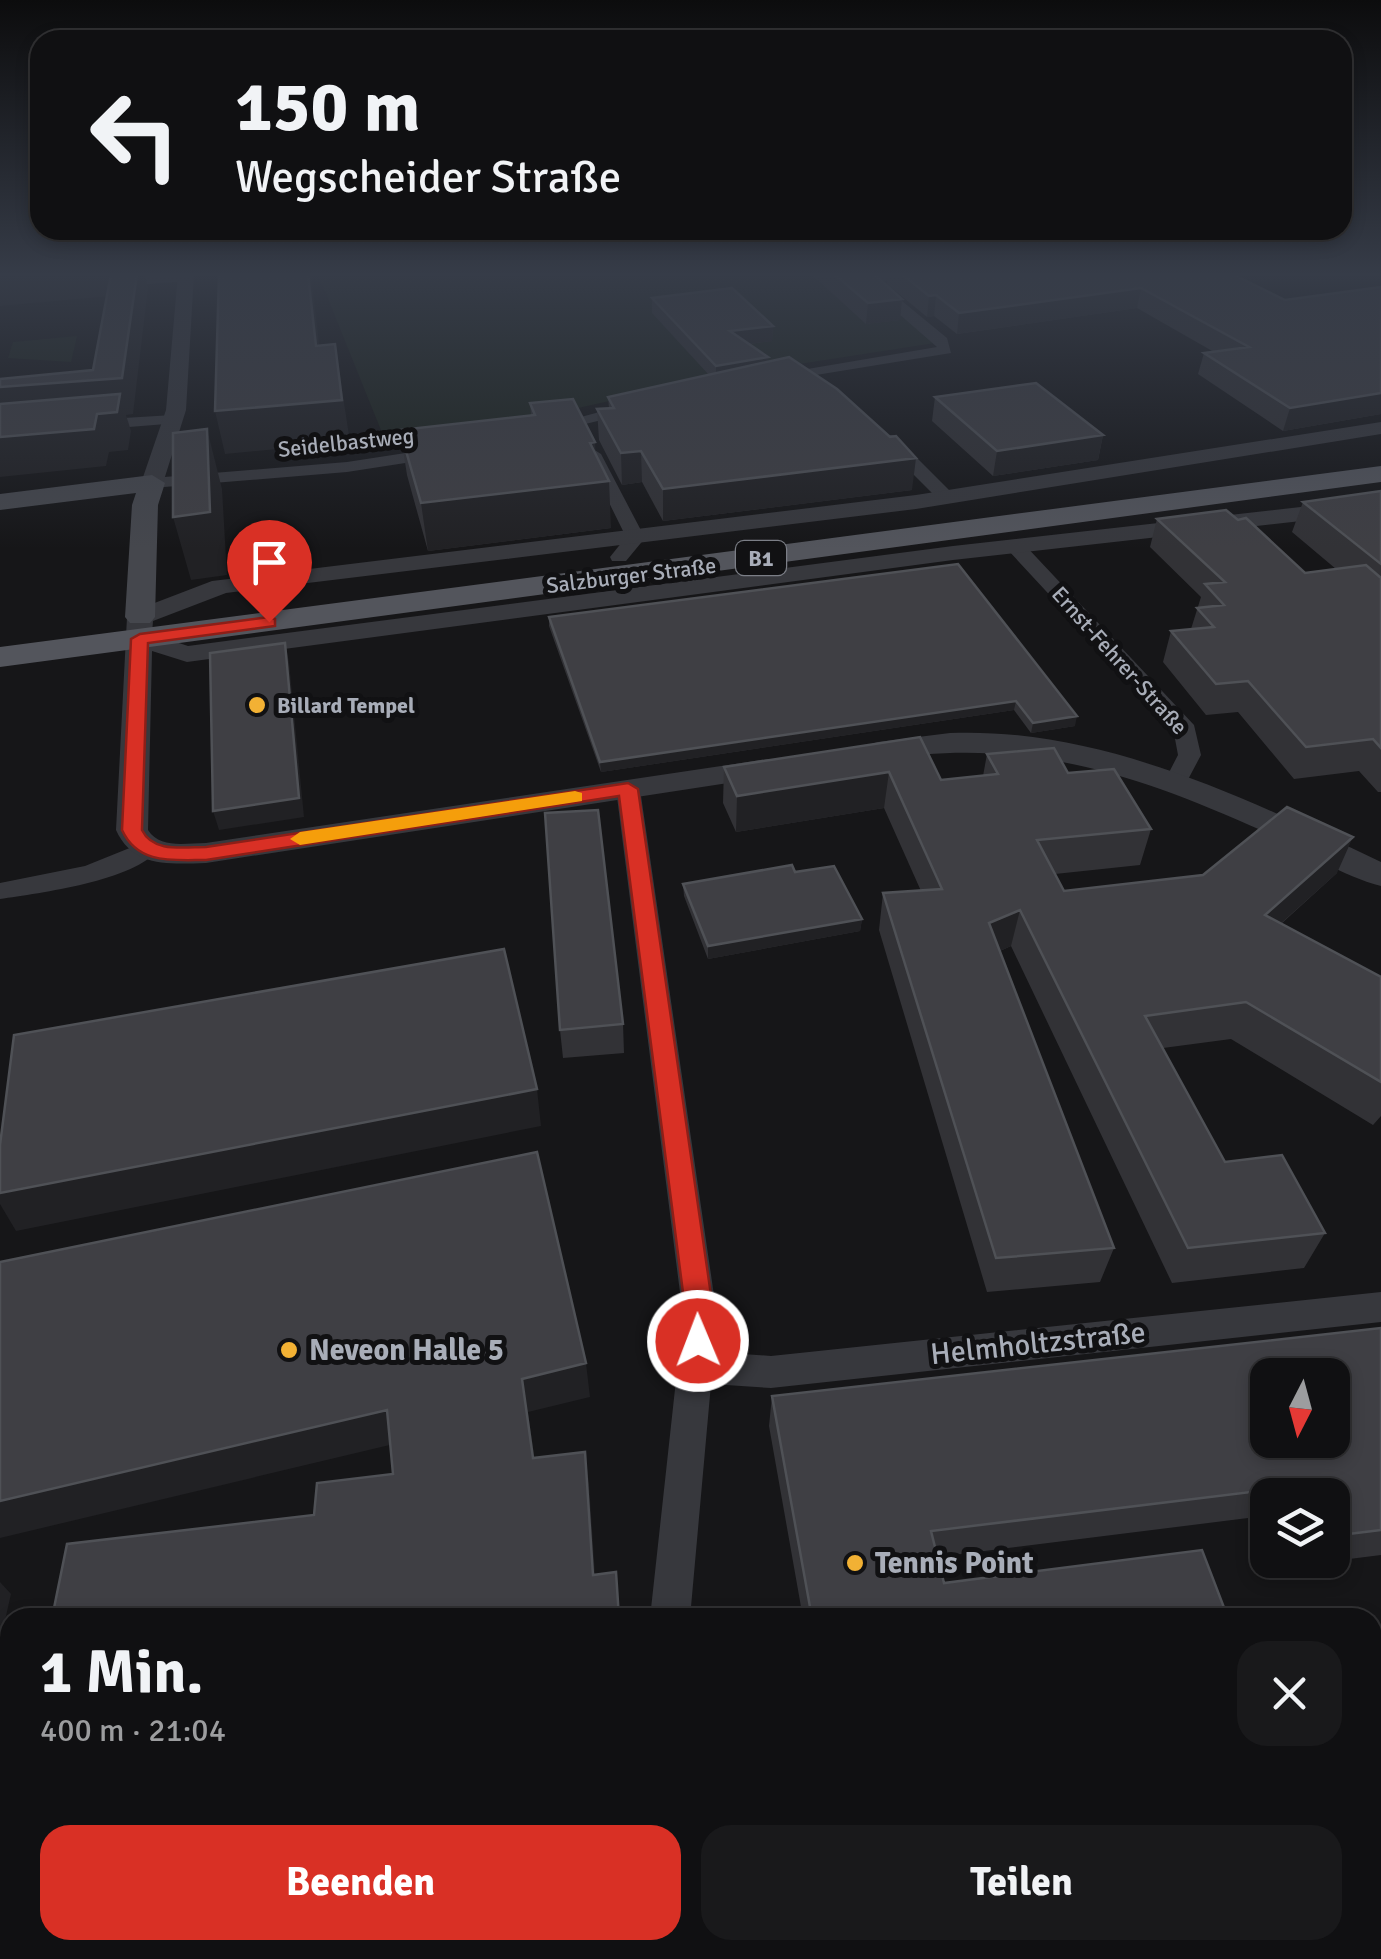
<!DOCTYPE html>
<html lang="de">
<meta charset="utf-8">
<style>
:root{--surface:#101012;--page:#19191b;--text:#f1f3f6;--muted:#9c9d9f;--line:#303032;--accent:#d93025}
body{margin:0;font-family:Signika,sans-serif;background:var(--page);color:var(--text);height:100vh;display:flex;flex-direction:column;font-size:38px;white-space:nowrap}
*{box-sizing:border-box;margin:0}
p{font-size:32px;color:var(--muted)}
.icon{flex:none;width:55px;height:55px;fill:none;stroke:currentColor;stroke-width:2;stroke-linecap:round;stroke-linejoin:round}
.map{position:relative;flex:1;overflow:hidden}
.details{position:absolute;left:0px;top:1608px;width:1382px;height:352px;display:flex;flex-direction:column;background:var(--surface);border-radius:30px 30px 0 0;box-shadow:0 5px 15px #0003,0 0 0 2px var(--line)}
.details>*{flex:none}
.hud{position:absolute;left:30px;top:30px;width:1322px;height:210px;border-radius:30px;box-shadow:0 5px 15px #0003,0 0 0 2px var(--line);background:#101012;color:var(--text);overflow:hidden}
.needle{width:65px;rotate:186deg}
.tools{position:absolute;left:1250px;top:1358px;display:grid;gap:20px}
.tools a{display:grid;place-items:center;width:100px;height:100px;border-radius:20px;background:var(--surface);box-shadow:0 5px 15px #0003,0 0 0 2px var(--line);font-size:50px}
.pin{position:absolute;display:grid;place-items:center;width:85px;height:85px;color:#fff;margin:-102px -42px;border-radius:50% 50% 50% 0;rotate:-45deg;box-shadow:0 0 10px #0007}
.pin .icon{rotate:45deg}
.me{position:absolute;width:110px;margin:-55px;rotate:359deg;stroke-linejoin:round;filter:drop-shadow(0 0 8px #0008)}
.turn{display:flex;align-items:center;gap:35px;height:210px;padding:0 40px;font-size:45px}
.turn .icon{width:130px;height:130px;stroke-width:2.5}
.turn b{display:block;font-size:70px;line-height:85px}
.round{display:grid;place-items:center;flex:none;width:105px;height:105px;border-radius:30px;background:var(--page)}
.head{display:flex;align-items:center;justify-content:space-between;height:170px;padding:0 40px}
h1{font-size:60px;font-weight:800;line-height:75px}
.action{display:flex;gap:20px;margin-top:auto;padding:20px 40px}
.action a{flex:1;height:115px;border-radius:30px;background:var(--accent);color:#fff;font-size:40px;font-weight:800;line-height:115px;text-align:center}
.action a+a{background:var(--page);color:var(--text)}
.map>svg:first-child{display:block}
</style>
<div class="map">
<svg width="1381" height="1959" viewBox="0 0 1381 1959">
<rect width="100%" height="100%" fill="#161618"/>
<path fill="#1c231d" d="M 318,274 L 855,274 L 935,343 L 721,376 L 449,437 L 387,445 Z
M 77,336 L 71,362 L 8,358 L 13,342 Z"/>
<g fill="none" stroke-linecap="round" stroke-linejoin="round">
<path fill="#37383d" fill-rule="evenodd" d="M 171,274 L 193,277 L 186,281 L 112,287 L 105,283 L 112,279 Z
M 873,274 L 901,274 L 880,283 L 947,338 L 951,353 L 773,382 L 773,376 L 778,374 L 937,347 L 867,286 L 865,283 Z
M 633,403 L 639,405 L 639,411 L 548,433 L 540,428 Z
M 173,415 L 181,420 L 179,423 L 91,430 L 83,425 L 91,420 Z
M 882,435 L 894,435 L 953,494 L 953,502 L 941,502 L 882,443 Z
M 438,448 L 444,449 L 444,457 L 347,472 L 152,488 L 143,483 L 152,478 L 347,462 Z
M 593,449 L 601,454 L 645,538 L 626,561 L 612,561 L 610,557 L 626,537 L 585,454 Z
M 1015,540 L 1022,542 L 1194,725 L 1201,755 L 1183,789 L 1167,789 L 1163,784 L 1178,755 L 1173,728 L 1008,550 L 1006,546 Z
M 628,782 L 640,789 L 717,1316 L 714,1352 L 771,1356 L 1381,1292 L 1381,1322 L 771,1388 L 711,1384 L 690,1618 L 650,1618 L 683,1316 L 616,789 Z
M 147,841 L 159,849 C 134,881 40,893 0,899 L 0,883 L 85,866 Z
M 615,1950 L 663,1950 L 663,1959 L 615,1959 Z"/>
<path fill="#37383d" fill-rule="evenodd" d="M 178,274 L 194,274 L 186,410 L 163,483 L 152,490 L 141,483 L 166,410 Z
M 1381,422 L 1381,434 L 916,509 L 226,593 L 153,621 L 152,634 L 188,646 L 953,546 L 1381,498 L 1381,512 L 953,560 L 187,662 L 152,651 L 148,830 C 160,849 185,843 206,843 L 768,759 L 778,762 L 783,768 L 778,774 L 768,777 L 206,863 C 170,864 133,868 116,830 L 127,617 L 131,612 L 212,581 L 916,495 Z
M 950,733 C 1101,727 1248,799 1381,862 L 1381,886 C 1340,875 1301,849 1263,831 C 1131,772 1024,737 878,760 L 868,757 L 863,751 L 868,745 L 878,742 Z"/>
<path fill="#45474d" fill-rule="evenodd" d="M 152,475 L 165,483 L 158,505 L 155,617 L 150,623 L 130,623 L 125,617 L 132,505 L 136,493 L 0,510 L 0,494 Z"/>
<path fill="#53555c" fill-rule="evenodd" d="M 1381,466 L 1381,482 L 0,667 L 0,647 Z"/>
</g>
<path fill="#323236" fill-rule="evenodd" d="M 811,274 L 874,274 L 902,299 L 900,320 L 866,324 Z
M 888,274 L 1232,274 L 1285,300 L 1381,287 L 1381,414 L 1283,431 L 1198,374 L 1204,353 L 1214,352 L 1137,308 L 957,334 L 934,316 L 927,317 L 887,284 Z
M 652,298 L 773,326 L 772,341 L 749,344 L 768,357 L 768,362 L 912,490 L 663,521 L 642,482 L 622,485 L 599,440 L 597,409 L 609,408 L 608,397 L 709,375 L 652,313 Z
M 935,397 L 1103,435 L 1098,460 L 993,476 L 932,421 Z
M 530,403 L 596,456 L 611,528 L 428,551 L 407,475 L 400,430 L 531,415 Z
M 1381,491 L 1381,792 L 1378,792 L 1359,771 L 1294,779 L 1238,712 L 1206,715 L 1163,662 L 1171,631 L 1191,629 L 1201,597 L 1150,547 L 1157,519 L 1305,573 L 1336,569 L 1292,532 L 1303,502 Z
M 958,564 L 1075,726 L 1031,733 L 1014,710 L 601,772 L 549,626 L 549,617 Z
M 920,737 L 941,780 L 983,776 L 987,754 L 1068,773 L 1151,829 L 1140,865 L 1055,874 L 1064,891 L 1337,873 L 1281,924 L 1381,977 L 1381,1116 L 1373,1125 L 1231,1039 L 1163,1048 L 1225,1162 L 1325,1233 L 1304,1268 L 1172,1283 L 1011,946 L 1000,951 L 1114,1248 L 1100,1282 L 987,1292 L 879,930 L 883,893 L 921,891 L 884,808 L 736,832 L 723,803 L 724,767 Z
M 795,872 L 862,919 L 860,931 L 708,959 L 684,896 L 683,884 Z
M 623,1024 L 624,1053 L 563,1058 L 560,1030 Z
M 1381,1328 L 1381,1555 L 1269,1569 L 1248,1518 L 937,1557 L 944,1583 L 1228,1618 L 803,1618 L 769,1426 L 772,1396 ZM 1268,1495 L 1332,1495 L 1332,1560 L 1268,1560 Z"/>
<path fill="#212124" d="M 0,274 L 132,274 L 122,295 L 0,306 Z
M 137,274 L 145,274 L 148,288 L 133,414 L 126,415 L 131,431 L 128,450 L 109,452 L 106,466 L 0,477 L 0,387 L 122,378 Z
M 308,274 L 311,274 L 324,386 L 316,346 Z
M 1141,288 L 1137,308 L 957,334 L 959,313 Z
M 936,295 L 934,316 L 927,317 L 929,296 Z
M 902,299 L 900,320 L 866,324 L 868,303 Z
M 773,326 L 772,341 L 730,346 L 730,331 Z
M 335,344 L 350,442 L 225,454 L 215,411 Z
M 768,357 L 768,373 L 716,382 L 716,366 Z
M 1381,393 L 1381,414 L 1283,431 L 1290,408 Z
M 207,429 L 222,489 L 227,575 L 191,580 L 173,517 Z
M 1103,435 L 1098,460 L 993,476 L 997,451 Z
M 595,442 L 597,483 L 609,481 L 611,528 L 428,551 L 421,503 L 590,443 Z
M 641,451 L 642,482 L 622,485 L 621,453 Z
M 916,458 L 912,490 L 663,521 L 663,489 Z
M 285,643 L 289,662 L 304,817 L 219,830 L 213,811 Z
M 1016,701 L 1014,710 L 601,772 L 600,762 Z
M 1077,716 L 1075,726 L 1031,733 L 1033,723 Z
M 889,772 L 884,808 L 736,832 L 737,796 Z
M 1353,837 L 1337,873 L 1250,951 L 1265,915 Z
M 1020,910 L 1011,946 L 981,959 L 989,923 Z
M 862,919 L 860,931 L 708,959 L 708,946 Z
M 537,1089 L 541,1126 L 16,1231 L 0,1204 L 0,1193 Z
M 586,1363 L 590,1397 L 528,1412 L 539,1490 L 522,1379 Z
M 387,1410 L 398,1443 L 0,1538 L 0,1501 Z
M 585,1452 L 589,1484 L 597,1605 L 593,1575 Z
M 0,1582 L 11,1594 L 0,1642 Z
M 540,1950 L 546,1950 L 547,1959 L 540,1959 Z"/>
<path fill="#3f3f44" stroke="#4f5156" stroke-width="2.5" fill-rule="evenodd" d="M 111,274 L 137,274 L 122,378 L 0,387 L 0,379 L 93,370 Z
M 219,274 L 308,274 L 316,346 L 335,344 L 342,400 L 215,411 Z
M 834,274 L 874,274 L 902,299 L 868,303 Z
M 902,274 L 1232,274 L 1285,300 L 1381,287 L 1381,393 L 1290,408 L 1204,353 L 1249,347 L 1141,288 L 959,313 L 936,295 L 929,296 Z
M 732,288 L 773,326 L 730,331 L 768,357 L 716,366 L 652,298 Z
M 789,357 L 837,389 L 890,437 L 896,436 L 916,458 L 663,489 L 641,451 L 621,453 L 597,409 L 614,408 L 608,397 Z
M 1036,383 L 1103,435 L 997,451 L 935,397 Z
M 120,394 L 117,412 L 97,414 L 94,429 L 0,437 L 0,404 Z
M 573,399 L 595,442 L 590,443 L 609,481 L 421,503 L 400,430 L 535,415 L 530,403 Z
M 207,429 L 210,512 L 173,517 L 173,433 Z
M 1381,491 L 1381,564 L 1303,502 Z
M 1226,510 L 1238,520 L 1246,518 L 1305,573 L 1366,565 L 1381,578 L 1381,748 L 1373,739 L 1306,747 L 1248,681 L 1216,684 L 1171,631 L 1214,627 L 1197,608 L 1224,605 L 1205,584 L 1225,582 L 1157,519 Z
M 958,564 L 1077,716 L 1033,723 L 1016,701 L 600,762 L 549,617 Z
M 285,643 L 299,798 L 213,811 L 210,653 Z
M 920,737 L 941,780 L 998,774 L 987,754 L 1054,748 L 1068,773 L 1114,769 L 1151,829 L 1037,840 L 1064,891 L 1203,875 L 1287,807 L 1353,837 L 1265,915 L 1381,977 L 1381,1082 L 1246,1002 L 1145,1016 L 1225,1162 L 1282,1155 L 1325,1233 L 1188,1248 L 1020,910 L 989,923 L 1114,1248 L 996,1258 L 883,893 L 942,889 L 889,772 L 737,796 L 724,767 Z
M 598,810 L 623,1024 L 560,1030 L 545,813 Z
M 792,865 L 795,872 L 834,866 L 862,919 L 708,946 L 683,884 Z
M 504,949 L 537,1089 L 0,1193 L 0,1145 L 14,1035 Z
M 537,1152 L 586,1363 L 522,1379 L 533,1458 L 585,1452 L 593,1575 L 616,1572 L 619,1618 L 52,1618 L 67,1544 L 314,1515 L 317,1483 L 393,1474 L 387,1410 L 0,1501 L 0,1262 Z
M 1381,1328 L 1381,1530 L 1332,1536 L 1332,1495 L 1270,1495 L 1267,1490 L 931,1531 L 944,1583 L 1202,1550 L 1228,1618 L 812,1618 L 772,1396 ZM 1268,1375 L 1332,1375 L 1332,1440 L 1268,1440 Z
M 10,1693 L 10,1950 L 540,1950 L 540,1959 L 0,1959 L 0,1734 Z
M 1381,1860 L 1381,1959 L 805,1959 L 870,1950 L 1372,1950 L 1372,1861 Z
M 745,1956 L 746,1959 L 717,1959 Z"/>
<linearGradient id="sky" x2="0" y2="1"><stop stop-color="#0c0c0d"/><stop offset="0.5" stop-color="#363c48"/><stop offset="1" stop-color="#363c48" stop-opacity="0"/></linearGradient>
<rect width="1381" height="549" fill="url(#sky)"/>
<path fill="#d93025" stroke="#8d1f18" stroke-width="2.5" d="M 269,617 L 275,619 L 275,626 L 148,643 L 142,830 C 153,853 184,847 206,847 L 628,783 L 638,789 L 714,1316 L 708,1350 L 698,1354 L 687,1350 L 683,1341 L 686,1316 L 619,796 L 206,860 C 173,860 138,865 122,830 L 131,639 L 140,634 Z"/>
<path fill="#f59e0b" d="M 575,791 L 582,793 L 582,801 L 300,845 L 290,839 L 300,832 Z"/>
<g fill="#f2b134" stroke="#111113" stroke-width="4">
<circle cx="257" cy="705" r="10"/>
<circle cx="289" cy="1350" r="10"/>
<circle cx="855" cy="1563" r="10"/>
</g>
<g text-anchor="middle" stroke-width="10" stroke-linejoin="round" paint-order="stroke">
<g font-size="22" fill="#a8adb8" stroke="#111113">
<text transform="translate(346 442) rotate(-6)" y="8">Seidelbastweg</text>
<text transform="translate(631 575) rotate(-7)" y="8">Salzburger Straße</text>
<text transform="translate(1120 660) rotate(48)" y="8">Ernst-Fehrer-Straße</text>
</g>
<rect fill="#111113" stroke="#7b7e86" stroke-width="2.5" x="736" y="541" width="50" height="34" rx="8"/>
<g font-size="22" font-weight="bold" fill="#a8adb8">
<text x="761" y="566">B1</text>
</g>
<g font-size="22" font-weight="bold" fill="#a8adb8" stroke="#111113" text-anchor="start">
<text x="277" y="713">Billard Tempel</text>
</g>
<g font-size="30" fill="#a8adb8" stroke="#111113">
<text transform="translate(1038 1343) rotate(-6)" y="10">Helmholtzstraße</text>
</g>
<g font-size="30" font-weight="bold" fill="#a8adb8" stroke="#111113" text-anchor="start">
<text x="309" y="1360">Neveon Halle 5</text>
<text x="875" y="1573">Tennis Point</text>
</g>
</g>
</svg>
<div class="tools">
<a><svg class="needle" viewBox="-14 -14 28 28"><path d="M0-13l5 13h-10z" fill="#e53935"/><path d="M0 13l5-13h-10z" fill="#9c9d9f"/></svg></a>
<a><svg class="icon" aria-label="layers" viewBox="0 0 24 24"><path d="M12 4l9 5-9 5-9-5zM3 14l9 5 9-5"/></svg></a>
</div>
<div class="pin" style="left:269px;top:622px;background:#d93025"><svg class="icon" aria-label="arrive" viewBox="0 0 24 24"><path d="M6 21V4h12l-3 4 3 4H6"/></svg></div>
<svg class="me" style="left:698px;top:1341px" viewBox="-20 -20 40 40"><circle r="17" fill="#d93025" stroke="#fff" stroke-width="3"/><path d="M0-11L8 9 0 5-8 9z" fill="#fff"/></svg>
<div class="hud">
<div class="turn"><svg class="icon" aria-label="left" viewBox="0 0 24 24"><path d="M17 20v-9H6M10 6l-5 5 5 5"/></svg><div><b>150 m</b>Wegscheider Straße</div></div>
</div>
<section class="details">
<div class="head"><div><h1>1 Min.</h1><p>400 m · 21:04</p></div><a class="round"><svg class="icon" aria-label="close" viewBox="0 0 24 24"><path d="M6 6l12 12M18 6L6 18"/></svg></a></div>
<div class="action"><a>Beenden</a><a>Teilen</a></div>
</section>
</div>
